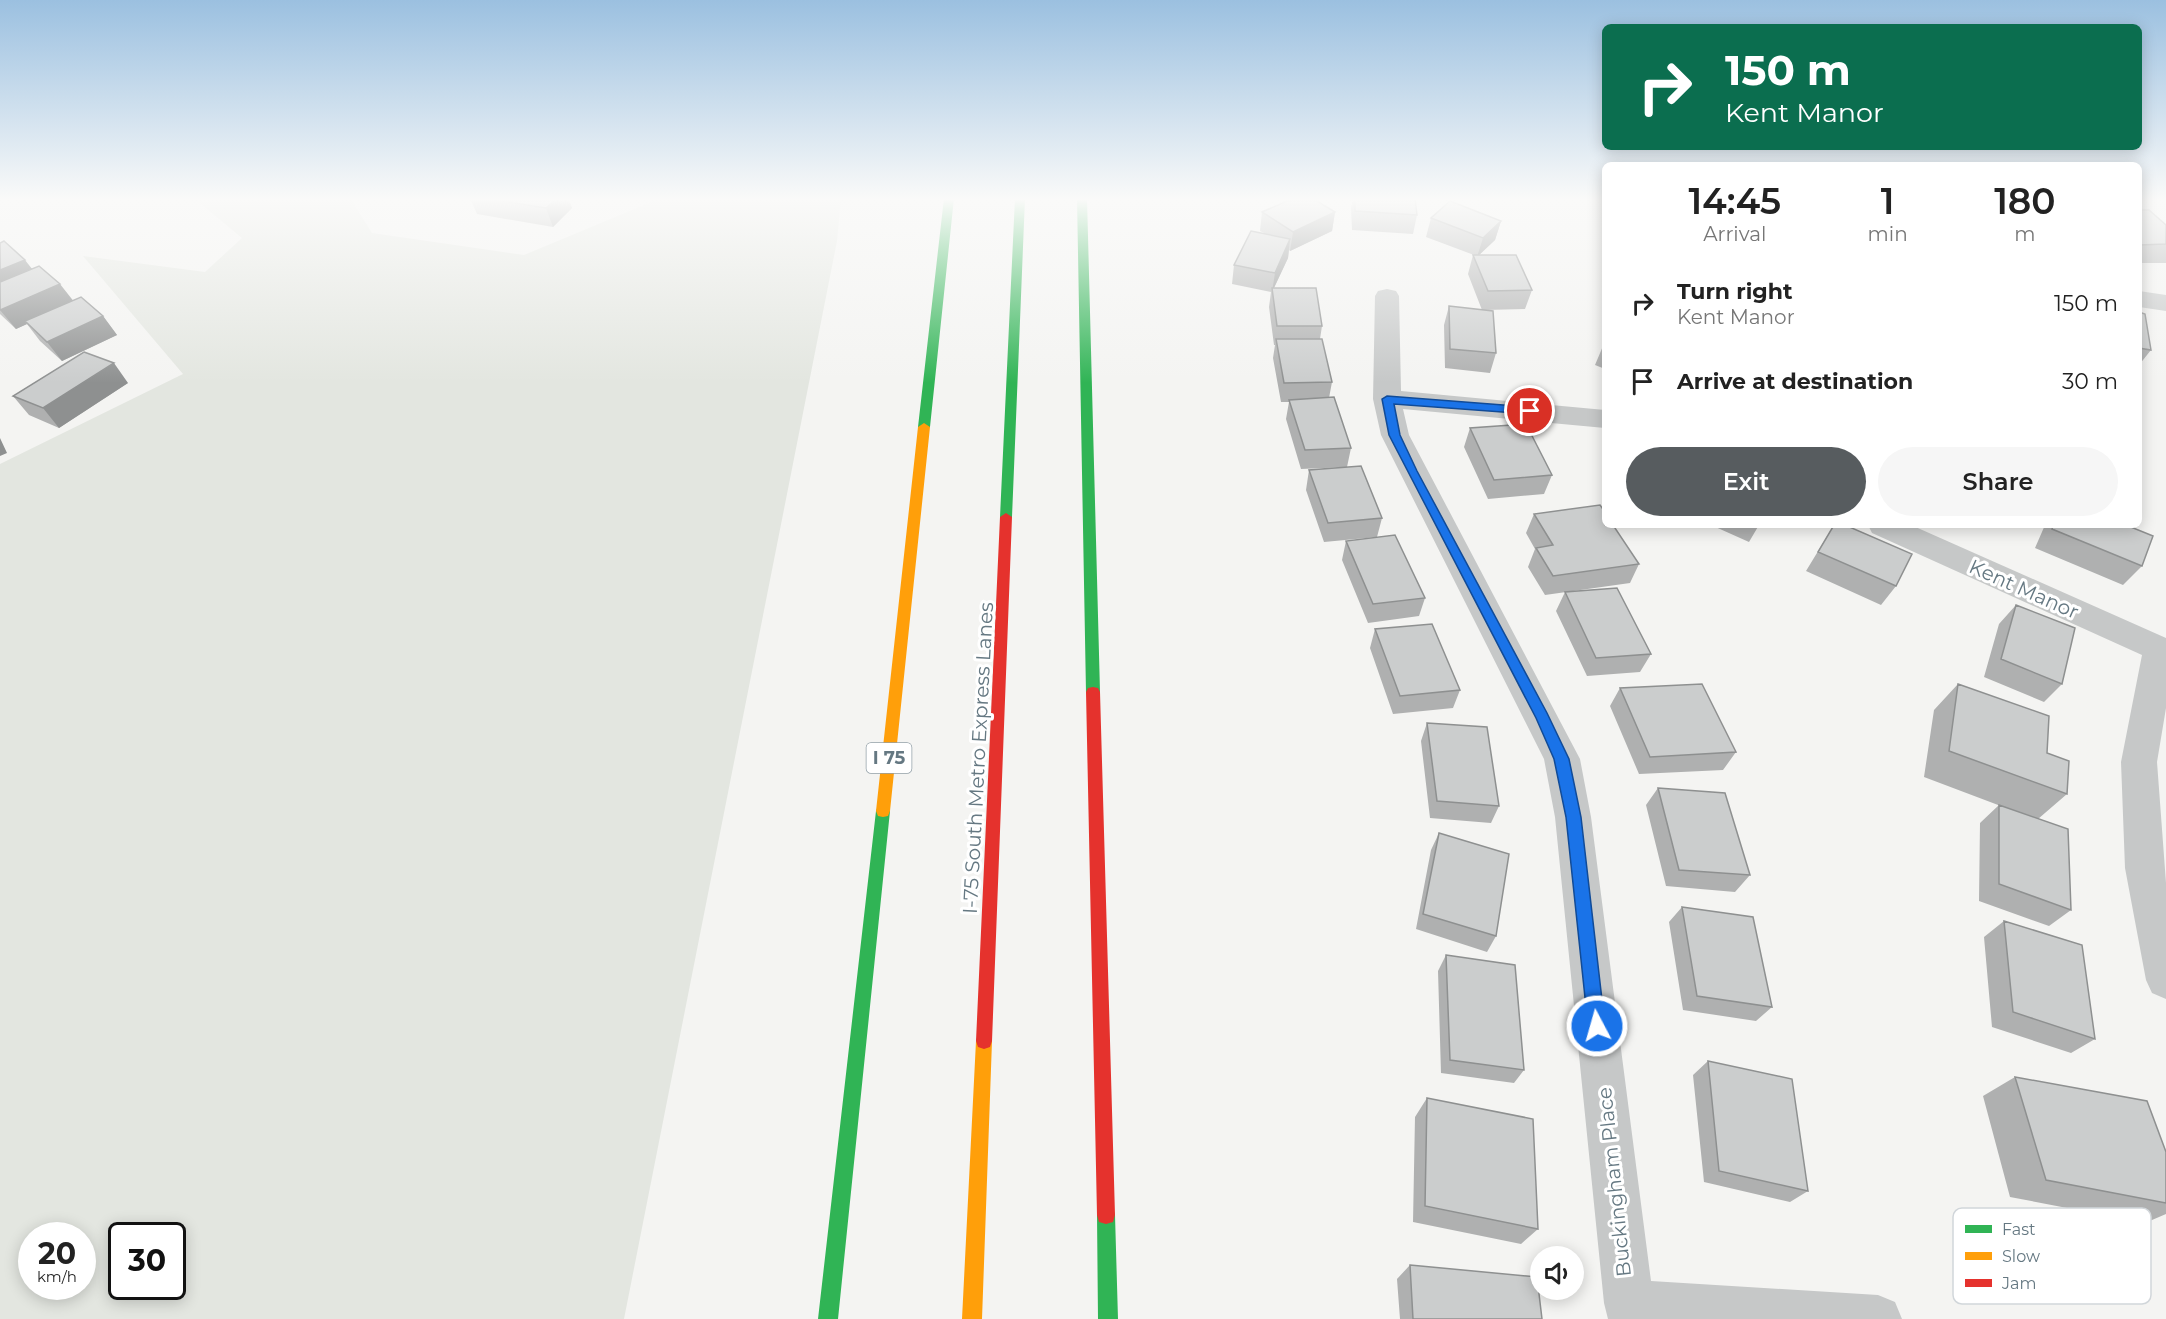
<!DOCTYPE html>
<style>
:root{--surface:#fff;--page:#f6f6f6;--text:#222;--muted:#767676;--accent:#575c5f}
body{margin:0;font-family:Montserrat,sans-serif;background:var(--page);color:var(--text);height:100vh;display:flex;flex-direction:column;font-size:22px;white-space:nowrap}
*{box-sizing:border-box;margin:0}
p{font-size:20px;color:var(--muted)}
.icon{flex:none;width:33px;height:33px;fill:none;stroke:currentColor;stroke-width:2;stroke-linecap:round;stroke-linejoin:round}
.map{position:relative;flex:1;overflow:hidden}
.drawer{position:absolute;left:1602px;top:162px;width:540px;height:366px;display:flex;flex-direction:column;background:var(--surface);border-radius:9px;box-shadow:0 3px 15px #0003}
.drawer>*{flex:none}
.guide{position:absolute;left:1602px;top:24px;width:540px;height:126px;border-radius:9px;box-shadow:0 3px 15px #0003;background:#0b6e4f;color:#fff;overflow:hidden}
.buttons{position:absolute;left:1530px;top:1246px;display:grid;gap:12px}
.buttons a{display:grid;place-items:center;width:54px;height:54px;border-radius:50%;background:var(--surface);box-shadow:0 3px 15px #0003;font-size:30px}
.speed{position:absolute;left:18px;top:1222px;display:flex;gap:12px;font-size:30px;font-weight:700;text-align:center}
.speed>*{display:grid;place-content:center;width:78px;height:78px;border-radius:50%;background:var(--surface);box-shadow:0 3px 15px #0003;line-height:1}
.speed small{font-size:15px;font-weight:400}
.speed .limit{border:3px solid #111;border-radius:9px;background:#fff;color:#111}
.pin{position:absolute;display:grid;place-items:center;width:51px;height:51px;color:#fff;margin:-26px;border:3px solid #fff;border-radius:50%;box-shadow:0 2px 6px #0007}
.me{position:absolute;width:66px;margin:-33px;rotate:354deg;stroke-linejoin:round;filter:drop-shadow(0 0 4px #0008)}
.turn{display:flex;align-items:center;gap:21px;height:126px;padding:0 24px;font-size:27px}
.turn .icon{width:78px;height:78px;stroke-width:2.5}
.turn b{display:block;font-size:42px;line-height:51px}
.eta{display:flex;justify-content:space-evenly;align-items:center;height:102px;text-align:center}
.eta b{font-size:36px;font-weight:600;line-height:42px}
.primary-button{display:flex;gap:12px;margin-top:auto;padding:12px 24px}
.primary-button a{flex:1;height:69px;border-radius:36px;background:var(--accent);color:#fff;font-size:24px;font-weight:600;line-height:69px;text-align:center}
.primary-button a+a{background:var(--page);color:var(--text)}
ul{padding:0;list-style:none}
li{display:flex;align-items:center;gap:18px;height:78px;padding:0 24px}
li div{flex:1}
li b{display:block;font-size:22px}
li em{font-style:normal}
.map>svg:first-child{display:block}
</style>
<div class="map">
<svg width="2166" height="1319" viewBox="0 0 2166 1319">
<rect width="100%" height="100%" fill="#f4f4f2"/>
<path fill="#e3e6e0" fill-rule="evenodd" d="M 194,198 L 350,198 L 372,233 L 524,255 L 661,198 L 841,198 L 837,241 L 624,1319 L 0,1319 L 0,464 L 183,374 L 83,256 L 205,272 L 242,238 ZM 32,1236 L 82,1236 L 82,1287 L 32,1287 ZM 122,1236 L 172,1236 L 172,1287 L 122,1287 Z"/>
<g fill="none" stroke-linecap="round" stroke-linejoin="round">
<path fill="#c6c8c8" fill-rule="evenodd" d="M 1387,289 L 1396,291 L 1399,296 L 1401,391 L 1605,410 L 1605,428 L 1403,409 L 1409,435 L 1580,759 L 1591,817 L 1651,1281 L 1878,1295 L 1895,1302 L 1902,1319 L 1608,1319 L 1604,1303 L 1555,817 L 1544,759 L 1381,435 L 1373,399 L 1375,296 L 1378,291 Z
M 2139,291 L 2166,295 L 2166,311 L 2139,307 Z
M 1868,525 L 1911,525 L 2166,638 L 2166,708 L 2157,762 L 2166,883 L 2166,999 L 2152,993 L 2146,980 L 2125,868 L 2121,762 L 2142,655 L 1872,533 Z"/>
<path fill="#30b455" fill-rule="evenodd" d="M 944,198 L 954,198 L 930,427 L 924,431 L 918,427 Z
M 1015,198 L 1025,198 L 1012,517 L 1006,521 L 1000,517 Z
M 1077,198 L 1087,198 L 1100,692 L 1098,696 L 1088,696 L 1086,692 Z
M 883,805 L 888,806 L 890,811 L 838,1319 L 818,1319 L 876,811 L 878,806 Z
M 1106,1206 L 1113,1208 L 1115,1215 L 1118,1319 L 1098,1319 L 1097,1215 L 1099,1208 Z"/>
<path fill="#ff9f0a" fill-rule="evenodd" d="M 924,423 L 930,427 L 890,811 L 888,816 L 883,817 L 878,816 L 876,811 L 918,427 Z
M 984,1033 L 990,1035 L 992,1041 L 982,1319 L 962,1319 L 976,1041 L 978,1035 Z"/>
<path fill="#e5322d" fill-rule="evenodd" d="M 1006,513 L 1012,517 L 992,1041 L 990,1047 L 984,1049 L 978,1047 L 976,1041 L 1000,517 Z
M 1093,687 L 1098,688 L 1100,692 L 1115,1215 L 1113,1222 L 1106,1224 L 1099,1222 L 1097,1215 L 1086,692 L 1088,688 Z"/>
</g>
<path fill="#afb0b0" d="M 470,198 L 568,198 L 572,208 L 553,227 L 477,214 Z
M 1353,198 L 1415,198 L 1417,215 L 1413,234 L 1352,230 L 1351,208 Z
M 2139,210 L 2166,225 L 2166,263 L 2139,263 Z
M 1262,212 L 1335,212 L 1332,231 L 1290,251 L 1289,250 L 1288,258 L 1274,288 L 1322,326 L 1320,339 L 1332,382 L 1329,398 L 1351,448 L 1347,467 L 1301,469 L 1286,419 L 1289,402 L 1281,402 L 1273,358 L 1275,345 L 1274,345 L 1269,307 L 1271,292 L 1232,284 L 1234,265 L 1264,233 L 1260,231 Z
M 1431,218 L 1501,221 L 1495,240 L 1479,255 L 1532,290 L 1525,309 L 1484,310 L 1496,353 L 1490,373 L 1445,368 L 1444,325 L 1449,306 L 1482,310 L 1468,274 L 1473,255 L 1474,255 L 1426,237 Z
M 0,243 L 72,301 L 103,316 L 117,335 L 62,361 L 40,341 L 27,324 L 16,329 L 0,314 Z
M 2139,312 L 2151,350 L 2139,365 Z
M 1605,343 L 1605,369 L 1595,365 L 1603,346 Z
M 128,383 L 59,428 L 29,415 L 13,396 Z
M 1470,428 L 1552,475 L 1544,494 L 1488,499 L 1464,447 Z
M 1309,470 L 1382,518 L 1377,537 L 1324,542 L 1306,490 Z
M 1534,514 L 1639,564 L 1630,583 L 1545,595 L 1528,567 L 1535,549 L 1526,533 Z
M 1711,525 L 1759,525 L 1749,542 Z
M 1834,525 L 1896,586 L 1881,605 L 1806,571 Z
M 2045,525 L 2126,525 L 2142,566 L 2123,585 L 2035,548 Z
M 1346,541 L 1425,598 L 1419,616 L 1368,623 L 1342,560 Z
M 1565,592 L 1651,654 L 1640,672 L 1587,676 L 1556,611 Z
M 2016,605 L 2062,684 L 2044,702 L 1984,677 L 1999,624 Z
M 1375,629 L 1460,690 L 1453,708 L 1393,714 L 1370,648 Z
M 1958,684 L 2047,753 L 2067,794 L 2038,819 L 2071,910 L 2049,926 L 1979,901 L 1980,823 L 1999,805 L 2014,811 L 1924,777 L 1934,710 Z
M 1620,688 L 1736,752 L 1723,770 L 1639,774 L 1610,706 Z
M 1427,723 L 1499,806 L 1491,823 L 1430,818 L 1421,741 Z
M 1658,788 L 1750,875 L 1735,892 L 1666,886 L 1646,805 Z
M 1439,833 L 1496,936 L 1487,952 L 1416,929 L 1431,850 Z
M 1682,907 L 1772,1007 L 1756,1021 L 1683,1010 L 1669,922 Z
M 2004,921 L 2095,1039 L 2071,1053 L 1992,1027 L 1984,937 Z
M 1446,955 L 1524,1070 L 1514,1083 L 1441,1073 L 1438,971 Z
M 1708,1061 L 1808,1191 L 1790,1202 L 1704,1182 L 1693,1075 Z
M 2015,1077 L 2166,1152 L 2166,1214 L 2145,1223 L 2010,1197 L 1983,1096 Z
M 1427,1098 L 1538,1229 L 1521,1244 L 1413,1222 L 1415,1117 Z
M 1410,1265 L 1542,1319 L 1400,1319 L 1397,1279 Z"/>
<path fill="#8e9090" d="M 557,198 L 568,198 L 572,208 L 553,227 L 546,208 Z
M 1335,212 L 1332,231 L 1290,251 L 1293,232 Z
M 1501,221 L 1495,240 L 1477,257 L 1483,238 Z
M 1290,239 L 1288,258 L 1272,292 L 1275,273 Z
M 25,260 L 40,279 L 0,296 L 0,270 Z
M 60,284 L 75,303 L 25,321 L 27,324 L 16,329 L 0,310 Z
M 103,316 L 117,335 L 62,361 L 47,342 Z
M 114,363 L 128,383 L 59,428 L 43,408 Z
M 0,438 L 7,453 L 0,456 Z"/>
<path fill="#cbcdcd" stroke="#8e9090" stroke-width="1.5" d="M 482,198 L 557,198 L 546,208 Z
M 1294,198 L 1312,198 L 1335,212 L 1293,232 L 1262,212 Z
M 1355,198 L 1415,198 L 1417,215 L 1355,211 Z
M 1450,201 L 1501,221 L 1483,238 L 1431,218 Z
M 2139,210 L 2149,210 L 2166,225 L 2166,244 L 2139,245 Z
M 1251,231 L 1290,239 L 1275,273 L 1234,265 Z
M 4,241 L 25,260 L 0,270 L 0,243 Z
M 1473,255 L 1516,255 L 1532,290 L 1488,291 Z
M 39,266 L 60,284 L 0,310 L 0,282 Z
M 1272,288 L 1316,288 L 1322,326 L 1277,326 Z
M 81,297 L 103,316 L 47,342 L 25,321 Z
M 1449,306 L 1493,311 L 1496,353 L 1450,349 Z
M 2139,312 L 2145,314 L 2151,350 L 2139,348 Z
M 1276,339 L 1322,339 L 1332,382 L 1284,383 Z
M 84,352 L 114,363 L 43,408 L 13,396 Z
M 1334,397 L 1351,448 L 1305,450 L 1289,400 Z
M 1526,424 L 1552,475 L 1494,480 L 1470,428 Z
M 1361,466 L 1382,518 L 1328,523 L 1309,470 Z
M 1600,505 L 1605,512 L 1605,525 L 1613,525 L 1639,564 L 1553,576 L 1536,548 L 1553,545 L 1534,514 Z
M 1834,525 L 1845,525 L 1912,554 L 1896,586 L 1818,552 Z
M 2054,525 L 2126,525 L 2153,536 L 2142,566 L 2052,529 Z
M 1395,535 L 1425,598 L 1373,604 L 1346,541 Z
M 1617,588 L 1651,654 L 1596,658 L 1565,592 Z
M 2016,605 L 2075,628 L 2062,684 L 2001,659 Z
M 1432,624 L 1460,690 L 1400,696 L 1375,629 Z
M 1702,684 L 1736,752 L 1650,757 L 1620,688 Z
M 1958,684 L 2049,716 L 2047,753 L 2069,761 L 2067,794 L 1949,751 Z
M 1427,723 L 1487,727 L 1499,806 L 1437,801 Z
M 1658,788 L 1725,793 L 1750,875 L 1679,870 Z
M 1999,805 L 2068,829 L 2071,910 L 1999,884 Z
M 1439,833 L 1509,854 L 1496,936 L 1423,914 Z
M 1682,907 L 1753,917 L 1772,1007 L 1697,996 Z
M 2004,921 L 2082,945 L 2095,1039 L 2013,1012 Z
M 1446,955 L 1515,965 L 1524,1070 L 1450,1060 Z
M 1708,1061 L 1792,1079 L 1808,1191 L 1719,1171 Z
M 2015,1077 L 2147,1101 L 2166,1152 L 2166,1203 L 2046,1180 Z
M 1427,1098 L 1533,1119 L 1538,1229 L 1425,1206 Z
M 1410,1265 L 1537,1277 L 1542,1319 L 1413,1319 Z"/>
<linearGradient id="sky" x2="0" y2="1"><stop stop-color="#9bc0e0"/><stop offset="0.52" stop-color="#fafaf9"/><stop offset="1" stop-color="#fafaf9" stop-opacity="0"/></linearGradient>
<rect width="2166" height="383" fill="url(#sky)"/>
<path fill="#1a73e8" stroke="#114b97" stroke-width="1.5" d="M 1387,396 L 1530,407 L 1535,411 L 1530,414 L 1394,404 L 1400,435 L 1417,471 L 1547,713 L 1569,759 L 1581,817 L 1605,1026 L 1603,1031 L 1597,1034 L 1591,1031 L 1588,1026 L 1566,817 L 1554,759 L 1536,718 L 1389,435 L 1382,399 Z"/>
<g text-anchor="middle" stroke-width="6" stroke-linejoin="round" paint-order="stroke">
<rect fill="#fff" stroke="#93a0a8" stroke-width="1.5" x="866.5" y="743" width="45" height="30" rx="4.5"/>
<g font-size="18" font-weight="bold" fill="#657882">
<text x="889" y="764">I 75</text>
</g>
<g font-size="20" fill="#657882" stroke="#fff">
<text transform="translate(2024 589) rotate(24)" y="7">Kent Manor</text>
<text transform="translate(978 758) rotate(-87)" y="7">I-75 South Metro Express Lanes</text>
<text transform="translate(1614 1182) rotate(-96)" y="7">Buckingham Place</text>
</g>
</g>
<rect x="1953" y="1208" width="198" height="96" rx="9" fill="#fff" stroke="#d1d6da" stroke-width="1.5"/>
<rect x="1965" y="1225" width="27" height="8" fill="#30b455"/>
<rect x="1965" y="1252" width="27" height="8" fill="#ff9f0a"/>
<rect x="1965" y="1279" width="27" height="8" fill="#e5322d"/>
<g font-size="16" fill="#657882">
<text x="2002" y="1235">Fast</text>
<text x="2002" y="1262">Slow</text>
<text x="2002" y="1289">Jam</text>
</g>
</svg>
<div class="buttons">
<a><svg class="icon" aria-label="sound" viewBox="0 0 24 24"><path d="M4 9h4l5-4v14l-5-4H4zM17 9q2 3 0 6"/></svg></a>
</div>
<div class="speed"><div>20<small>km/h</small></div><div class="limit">30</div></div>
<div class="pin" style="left:1530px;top:411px;background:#d93025"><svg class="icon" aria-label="arrive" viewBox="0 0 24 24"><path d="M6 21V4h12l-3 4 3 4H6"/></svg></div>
<svg class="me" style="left:1597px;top:1026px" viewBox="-20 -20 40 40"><circle r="17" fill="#1a73e8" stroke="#fff" stroke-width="3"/><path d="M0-11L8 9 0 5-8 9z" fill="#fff"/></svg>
<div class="guide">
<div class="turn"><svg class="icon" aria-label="right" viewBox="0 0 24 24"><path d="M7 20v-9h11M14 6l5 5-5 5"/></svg><div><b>150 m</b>Kent Manor</div></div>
</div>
<section class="drawer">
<div class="eta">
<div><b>14:45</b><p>Arrival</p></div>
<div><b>1</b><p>min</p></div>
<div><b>180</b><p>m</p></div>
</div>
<ul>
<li><svg class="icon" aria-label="right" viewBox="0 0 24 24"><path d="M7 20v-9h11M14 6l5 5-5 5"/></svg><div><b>Turn right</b><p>Kent Manor</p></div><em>150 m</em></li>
<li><svg class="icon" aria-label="arrive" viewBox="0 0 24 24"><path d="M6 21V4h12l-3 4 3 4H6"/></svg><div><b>Arrive at destination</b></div><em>30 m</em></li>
</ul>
<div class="primary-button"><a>Exit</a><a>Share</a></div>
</section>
</div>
